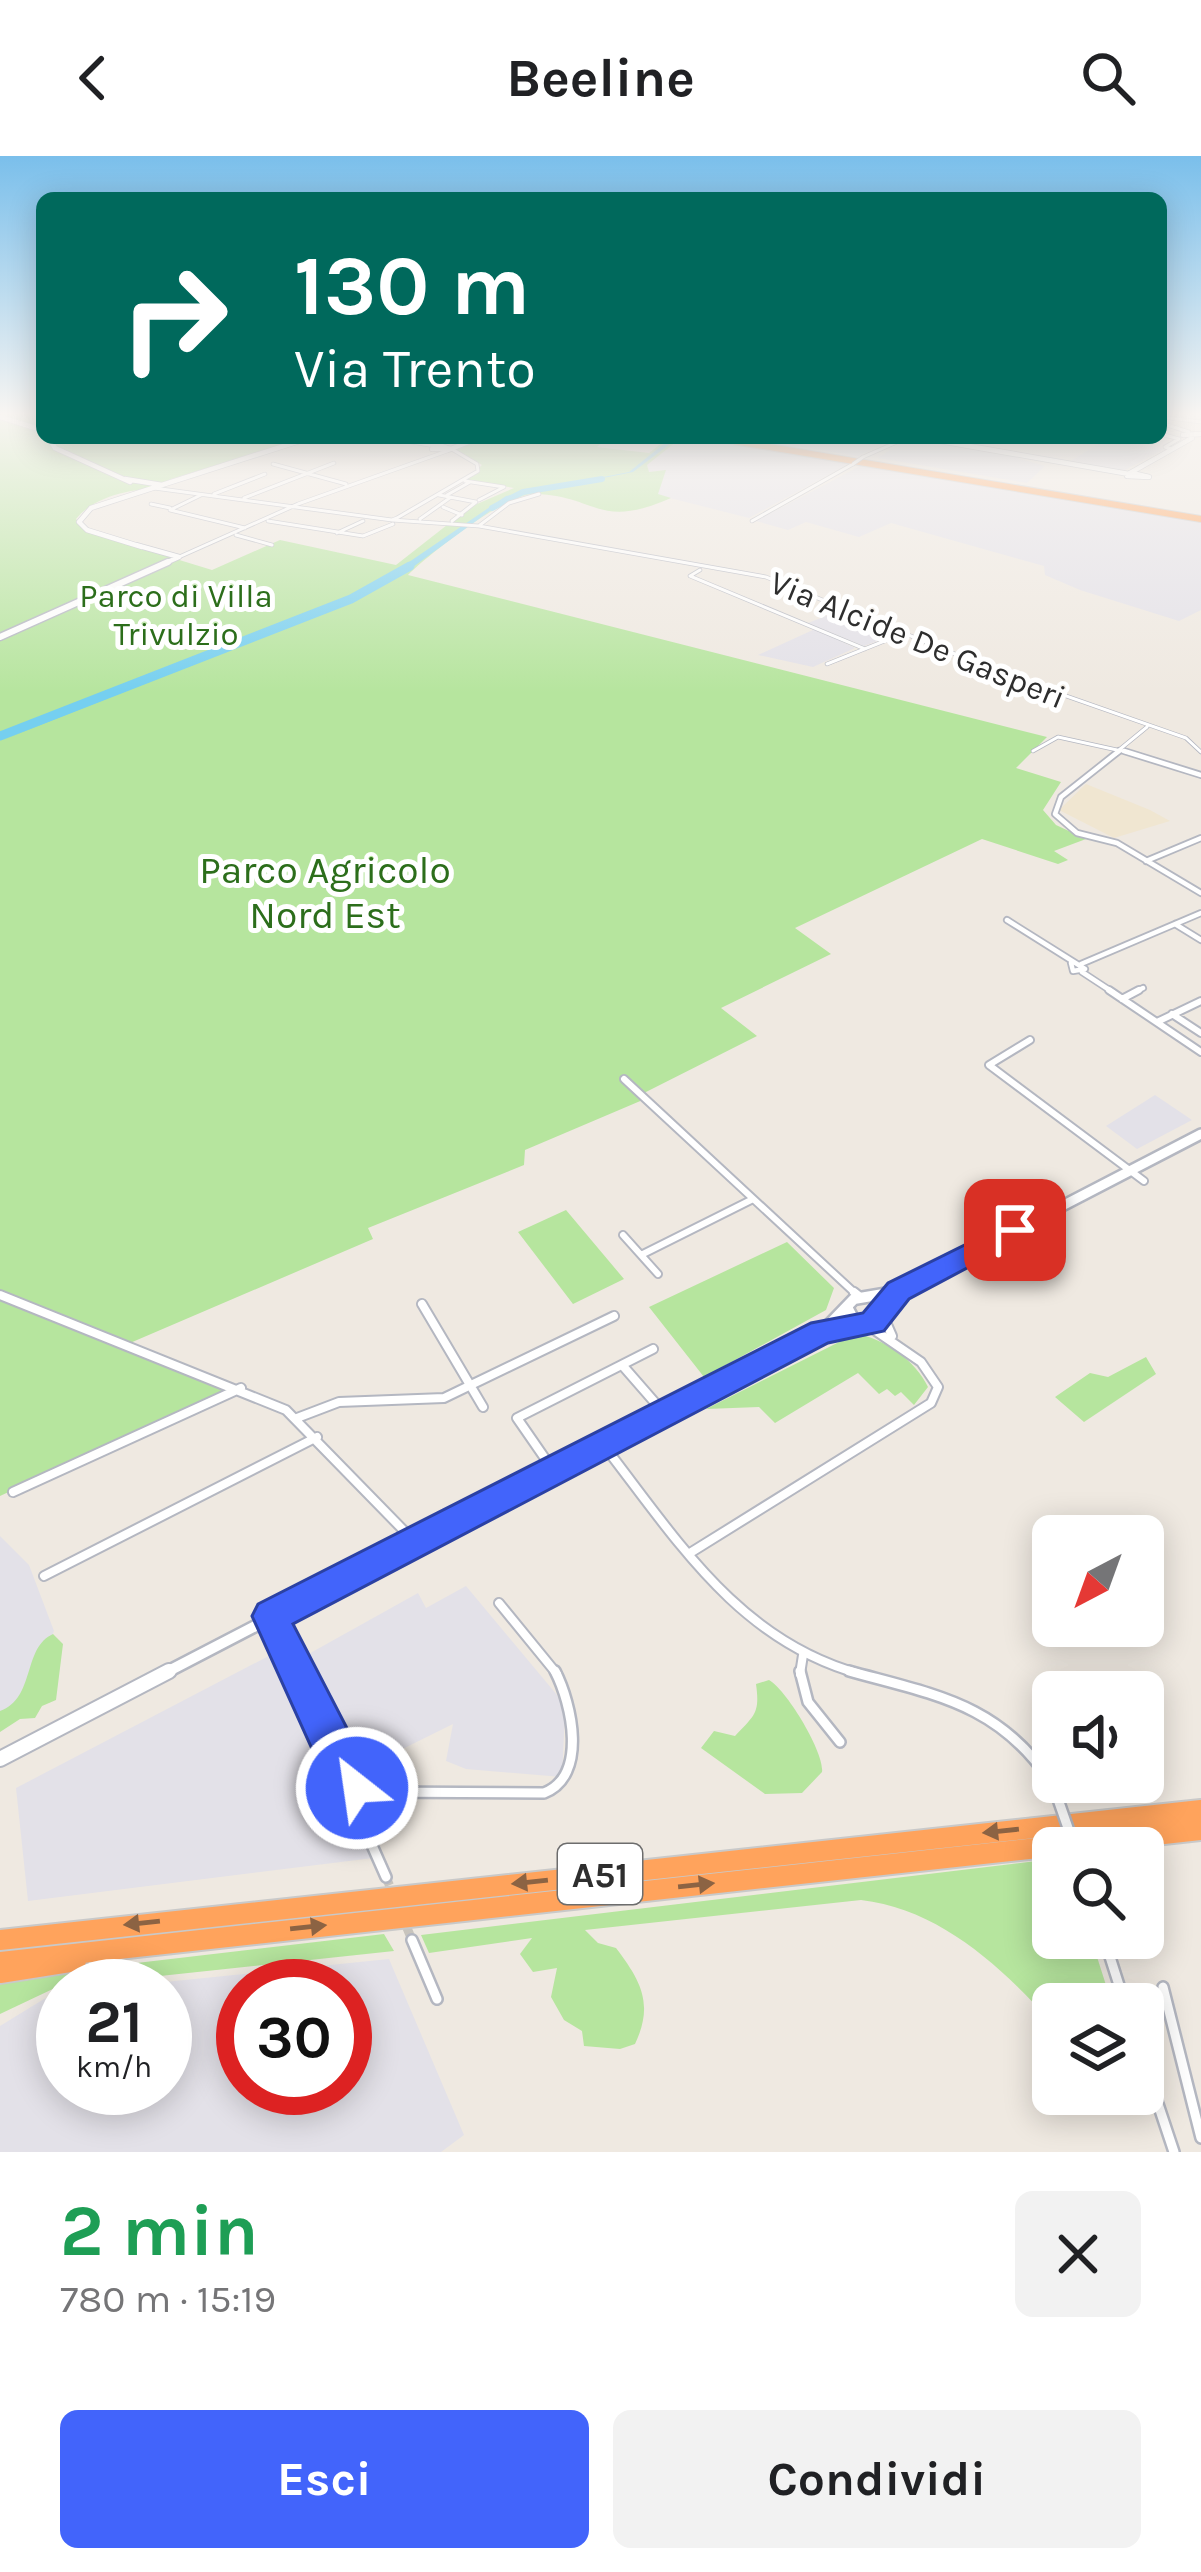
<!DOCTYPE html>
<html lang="it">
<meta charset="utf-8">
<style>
:root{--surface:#fff;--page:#f2f2f2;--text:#202124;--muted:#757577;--accent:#4264fb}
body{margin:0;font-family:Karla,sans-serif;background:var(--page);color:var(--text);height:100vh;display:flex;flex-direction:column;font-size:45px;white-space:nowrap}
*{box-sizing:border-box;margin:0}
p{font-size:39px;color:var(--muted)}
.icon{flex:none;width:66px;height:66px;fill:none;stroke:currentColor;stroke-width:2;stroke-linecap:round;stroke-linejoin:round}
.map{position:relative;height:1996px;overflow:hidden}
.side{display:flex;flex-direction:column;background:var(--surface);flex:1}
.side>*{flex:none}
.hud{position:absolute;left:36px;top:36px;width:1131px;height:252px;border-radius:18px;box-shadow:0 6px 30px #0003;background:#00695c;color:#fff;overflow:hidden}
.needle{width:78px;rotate:221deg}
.buttons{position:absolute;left:1032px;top:1359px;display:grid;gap:24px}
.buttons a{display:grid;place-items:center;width:132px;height:132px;border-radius:18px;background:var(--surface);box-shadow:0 6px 30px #0003;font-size:60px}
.speed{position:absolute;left:36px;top:1803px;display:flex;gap:24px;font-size:60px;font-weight:700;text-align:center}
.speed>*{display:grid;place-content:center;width:156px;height:156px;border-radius:50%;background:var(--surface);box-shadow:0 6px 30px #0003;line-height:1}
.speed small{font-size:30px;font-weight:400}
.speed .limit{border:18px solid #d22;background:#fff;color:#111}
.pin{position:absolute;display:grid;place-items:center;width:102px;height:102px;color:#fff;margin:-51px;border-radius:24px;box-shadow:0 6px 18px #0006}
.me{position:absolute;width:132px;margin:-66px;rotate:330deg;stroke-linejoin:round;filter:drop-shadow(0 0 9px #0008)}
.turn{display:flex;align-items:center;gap:42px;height:252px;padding:0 60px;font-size:54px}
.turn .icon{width:156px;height:156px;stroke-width:2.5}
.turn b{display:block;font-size:84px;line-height:102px}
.round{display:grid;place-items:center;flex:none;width:126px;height:126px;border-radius:18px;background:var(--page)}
.overview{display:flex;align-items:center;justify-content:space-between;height:204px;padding:0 60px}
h1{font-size:72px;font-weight:700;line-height:90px;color:#1e9e55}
.button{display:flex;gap:24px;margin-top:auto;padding:24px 60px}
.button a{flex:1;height:138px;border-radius:18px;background:var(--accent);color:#fff;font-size:48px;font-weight:700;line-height:138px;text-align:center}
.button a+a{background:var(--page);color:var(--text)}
header{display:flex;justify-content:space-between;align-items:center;height:156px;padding:0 60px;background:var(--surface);font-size:54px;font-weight:700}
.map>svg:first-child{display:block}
</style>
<header><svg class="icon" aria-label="back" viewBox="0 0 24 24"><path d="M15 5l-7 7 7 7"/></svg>Beeline<svg class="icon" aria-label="search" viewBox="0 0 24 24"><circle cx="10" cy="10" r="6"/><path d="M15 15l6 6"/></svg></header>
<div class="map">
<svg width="1201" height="1996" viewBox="0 0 1201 1996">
<rect width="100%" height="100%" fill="#efe9e1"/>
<path fill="#e3e1e8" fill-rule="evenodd" d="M 681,282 L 696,282 L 850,307 L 749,362 L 658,339 L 661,314 L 648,317 L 647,309 Z
M 749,282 L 896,282 L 858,300 Z
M 1108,282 L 1112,282 L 1165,293 L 1121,316 L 1066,308 Z
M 922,284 L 1014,301 L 1045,310 L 1027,327 L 878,302 L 904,285 Z
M 860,310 L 1201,366 L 1201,454 L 1179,465 L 1080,434 L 1045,419 L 1044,410 L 891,367 L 859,381 L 806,366 L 788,374 L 756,365 Z
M 847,452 L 859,457 L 901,476 L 864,490 L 808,467 Z
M 815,473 L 855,492 L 813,511 L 758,499 Z
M 1155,939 L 1192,964 L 1137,993 L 1106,970 Z
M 0,1380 L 29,1409 L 54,1475 L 23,1548 L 0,1557 Z
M 466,1430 L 557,1539 L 565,1556 L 562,1621 L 466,1613 L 446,1605 L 453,1568 L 354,1617 L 305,1500 L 418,1437 L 426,1452 Z
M 282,1493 L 373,1702 L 28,1745 L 16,1632 Z
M 389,1803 L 464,1979 L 441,1996 L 0,1996 L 0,1870 L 44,1843 L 63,1838 L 63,1932 L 165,1932 L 165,1830 L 126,1830 ZM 243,1830 L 345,1830 L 345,1932 L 243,1932 Z"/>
<path fill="#f0e6d1" d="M 1086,628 L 1150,654 L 1170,665 L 1114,682 L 1059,654 Z"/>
<path fill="#b6e59e" d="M 42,257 L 42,282 L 305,282 L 171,323 L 163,330 L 166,332 C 140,332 97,337 76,363 L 88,376 L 212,414 L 280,384 L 396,409 L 470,351 L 514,332 L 466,324 L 482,309 L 456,294 L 486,282 L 607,282 L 597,291 L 649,297 L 668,282 L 681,282 L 647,309 L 649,316 L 666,314 L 658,338 L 671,342 C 598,374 598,340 535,338 C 506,337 429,398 408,419 L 1047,581 L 1016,612 L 1061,626 L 1043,654 L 1056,669 L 1086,683 L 1054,695 L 1068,704 L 1058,708 L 982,683 L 795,772 L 831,798 L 721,852 L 757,880 L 642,938 L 645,943 L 525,994 L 524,1009 L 368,1072 L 373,1083 L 123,1190 L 228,1234 L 0,1340 L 0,258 Z
M 566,1054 L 624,1123 L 573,1148 L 518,1076 Z
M 787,1086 L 834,1132 L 826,1154 L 704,1221 L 649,1151 Z
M 855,1178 C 883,1181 916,1205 928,1231 L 914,1249 L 901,1236 L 895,1240 L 887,1233 L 879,1238 L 858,1217 L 775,1267 L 759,1251 L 706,1253 Z
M 1146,1201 L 1156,1218 L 1084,1266 L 1055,1241 L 1090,1217 L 1108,1221 Z
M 53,1478 L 63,1488 L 56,1544 L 42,1550 L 35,1562 L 20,1563 L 0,1576 L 0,1555 C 36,1542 22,1492 53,1478 Z
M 769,1524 C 786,1533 825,1597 822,1616 L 802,1637 L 765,1638 L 701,1592 L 714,1575 L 735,1580 C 755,1559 760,1557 756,1528 Z
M 1053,1703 L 1053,1782 L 1091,1782 L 1112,1848 L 1053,1848 L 1053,1868 C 1001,1810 939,1753 861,1744 L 585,1774 L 598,1787 L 616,1792 C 641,1825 654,1848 635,1888 L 620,1893 L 584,1890 L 582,1875 L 564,1864 L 551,1841 L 557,1812 L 533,1816 L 520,1798 L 532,1782 L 429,1797 L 421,1779 Z
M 384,1778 L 394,1795 L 57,1831 L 0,1858 L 0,1823 Z"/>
<path fill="#75cff0" d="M 671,282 L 678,282 L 633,316 L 509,341 L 402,419 L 353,445 L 0,585 L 368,434 L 506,340 L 629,316 Z"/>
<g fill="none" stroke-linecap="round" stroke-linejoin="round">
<path stroke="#75cff0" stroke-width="6" d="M 492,352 L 523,336 L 602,323"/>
<path stroke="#75cff0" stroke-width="9" d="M 0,580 L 351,443 L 410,410"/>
<path stroke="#c8c4bd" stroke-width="9" stroke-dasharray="9 4.5" stroke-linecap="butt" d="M 386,1721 L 412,1784"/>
<defs>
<path id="street-far4" d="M 1161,261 L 1201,266
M 1161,267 L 1189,276
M 1161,278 L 1179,283 L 1165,291 L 1171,293
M 863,301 L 904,283
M 273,308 L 346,328
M 465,325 L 504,331 L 479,344
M 154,332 L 392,364
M 214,338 L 265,318
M 201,339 L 170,354 L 245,372
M 439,339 L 476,346 L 452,365
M 447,339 L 470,326
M 244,342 L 334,307
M 151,348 L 170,352
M 443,351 L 462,359
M 397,362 L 392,364 L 479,370 L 766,421 L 1009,520 L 1186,582 L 1201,596
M 397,362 L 478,315 L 477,308 L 450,292
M 420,363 L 451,341
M 268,365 L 363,380 L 393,368
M 752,365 L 853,308
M 480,369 L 509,347 L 539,338
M 337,377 L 363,365
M 236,379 L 272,389
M 179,401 L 298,348 L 447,295
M 700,414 L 690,420 L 865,493
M 827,508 L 907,476
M 1033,595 L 1058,581 L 1117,594
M 1116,598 L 1120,595
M 1134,598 L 1119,594 L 1147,571"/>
<path id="street-far3" d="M 1119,595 L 1061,641 L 1055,658 L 1077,677 L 1117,687 L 1201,737
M 1124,595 L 1201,619
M 1146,705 L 1201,682
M 1007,764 L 1085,813 L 1073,815 L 1071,807
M 1175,768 L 1201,784
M 1081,808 L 1201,757
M 1082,816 L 1114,837
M 1133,837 L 1143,832"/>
<path id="street-far2" d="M 1109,834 L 1201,896
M 1122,843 L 1139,834
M 1172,858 L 1201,877
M 1157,866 L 1201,845
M 1030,884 L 989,909 L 1144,1025
M 624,923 L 857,1139
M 623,1079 L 658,1118
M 641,1099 L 753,1043"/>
<path id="street-far1" d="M 854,1136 L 859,1140
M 0,1139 L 286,1254 L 414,1385
M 422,1148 L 483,1251
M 882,1157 L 892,1180
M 623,1210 L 664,1257
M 297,1262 L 339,1246 L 444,1242 L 614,1160
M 605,1291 C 677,1384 739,1485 860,1518
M 553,1314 L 517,1262 L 653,1193
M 13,1336 L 241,1232
M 690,1397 L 931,1247 L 938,1231 L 921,1206 L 870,1171
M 44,1420 L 317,1281
M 499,1447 L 557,1518
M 271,1461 L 296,1518
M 800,1518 L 803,1499"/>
<path id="street" d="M 295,1515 L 386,1721
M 800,1515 L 808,1546 L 840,1586
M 849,1515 C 936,1539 1001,1548 1053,1629
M 346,1620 L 369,1636 L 544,1637 C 588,1620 572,1548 555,1515
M 1104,1782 L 1125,1848
M 412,1784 L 437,1843
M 1163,1831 L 1201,1982
M 1143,1903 L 1174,1996"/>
<path id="secondary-far4" d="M 0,261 L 42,274
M 1183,279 L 1201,278
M 49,282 L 55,292 L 130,326
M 393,282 L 439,290
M 901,282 L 918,282
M 923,282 L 1129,318
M 442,290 L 450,293 L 432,293 Z
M 448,294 L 479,282
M 1130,317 L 1192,282
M 1132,317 L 1149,321 L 1127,320 Z
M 125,323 L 162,329 L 91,352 L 79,366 L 87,374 L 142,391
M 162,329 L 309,282
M 136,389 L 179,401 L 161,409"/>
<path id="secondary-far3" d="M 0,481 L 168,406"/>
<path id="secondary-far2" d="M 879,1139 L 898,1135 L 1201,978"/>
<path id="secondary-far1" d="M 847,1151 L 854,1164 L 873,1167 L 895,1138
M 826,1172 L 854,1143 L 895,1136
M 163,1518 L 822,1176 L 859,1167"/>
<path id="secondary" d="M 0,1603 L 169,1515"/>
<path id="highway-far1" d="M 715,282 L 1201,363"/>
<path id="highway" d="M 0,1784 L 1201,1654
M 0,1806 L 1201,1674
M 0,1817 L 76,1805"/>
</defs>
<use href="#street-far4" stroke="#b4b7c1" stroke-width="4.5"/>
<use href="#street-far3" stroke="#b4b7c1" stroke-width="8"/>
<use href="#street-far2" stroke="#b4b7c1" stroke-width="10"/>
<use href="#street-far1" stroke="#b4b7c1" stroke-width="12"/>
<use href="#street" stroke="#b4b7c1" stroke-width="14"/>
<use href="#secondary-far4" stroke="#b4b7c1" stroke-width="6"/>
<use href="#secondary-far3" stroke="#b4b7c1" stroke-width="9"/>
<use href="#secondary-far2" stroke="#b4b7c1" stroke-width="14"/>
<use href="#secondary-far1" stroke="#b4b7c1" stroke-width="15"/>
<use href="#secondary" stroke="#b4b7c1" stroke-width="18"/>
<use href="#highway-far1" stroke="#c9c9c9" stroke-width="8"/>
<use href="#highway" stroke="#c9c9c9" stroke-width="24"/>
<use href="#street-far4" stroke="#fff" stroke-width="3"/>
<use href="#street-far3" stroke="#fff" stroke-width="4.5"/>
<use href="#street-far2" stroke="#fff" stroke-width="6"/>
<use href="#street-far1" stroke="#fff" stroke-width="8"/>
<use href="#street" stroke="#fff" stroke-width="9"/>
<use href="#secondary-far4" stroke="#fff" stroke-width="4.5"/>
<use href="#secondary-far3" stroke="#fff" stroke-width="6"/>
<use href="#secondary-far2" stroke="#fff" stroke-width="9"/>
<use href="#secondary-far1" stroke="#fff" stroke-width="10"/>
<use href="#secondary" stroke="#fff" stroke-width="14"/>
<use href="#highway-far1" stroke="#ffa35c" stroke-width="6"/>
<use href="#highway" stroke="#ffa35c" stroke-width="20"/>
<defs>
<path id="street-bridge-far1" d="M 853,308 L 863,301"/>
<path id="street-bridge" d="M 1053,1629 L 1075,1692"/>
</defs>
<use href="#street-bridge-far1" stroke="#b4b7c1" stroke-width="4.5" stroke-linecap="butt"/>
<use href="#street-bridge" stroke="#b4b7c1" stroke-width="14" stroke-linecap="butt"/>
<use href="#street-bridge-far1" stroke="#fff" stroke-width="3"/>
<use href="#street-bridge" stroke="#fff" stroke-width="9"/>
</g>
<defs><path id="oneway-solid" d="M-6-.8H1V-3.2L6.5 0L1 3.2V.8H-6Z" transform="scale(3)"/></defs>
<g fill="#8c6343">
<use href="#oneway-solid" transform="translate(1001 1675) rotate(174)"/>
<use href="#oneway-solid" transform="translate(530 1726) rotate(174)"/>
<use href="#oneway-solid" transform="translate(696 1729) rotate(-6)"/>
<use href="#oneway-solid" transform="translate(142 1767) rotate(174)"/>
<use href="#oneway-solid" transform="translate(308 1771) rotate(-6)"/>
</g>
<linearGradient id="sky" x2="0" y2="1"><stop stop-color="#7abfeb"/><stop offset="0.48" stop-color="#f8f5f2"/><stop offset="1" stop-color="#f8f5f2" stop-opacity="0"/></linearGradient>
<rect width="1201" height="537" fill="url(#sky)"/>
<path fill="#4264fb" stroke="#2b41a3" stroke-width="3" d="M 1015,1064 L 1029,1074 L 1025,1081 L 909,1143 L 884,1175 L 828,1187 L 293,1468 L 378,1632 L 372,1646 L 357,1652 L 331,1635 L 252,1460 L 258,1448 L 811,1167 L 863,1157 L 888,1127 Z"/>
<g text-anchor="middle" stroke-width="10" stroke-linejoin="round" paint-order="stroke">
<g font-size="33" fill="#2c6e1b" stroke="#fff">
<text x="176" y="451">Parco di Villa<tspan x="176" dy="38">Trivulzio</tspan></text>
</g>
<g font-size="33" fill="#2e2e2e" stroke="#fff">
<text transform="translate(918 483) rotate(22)" y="12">Via Alcide De Gasperi</text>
</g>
<rect fill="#fff" stroke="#6d6d6d" stroke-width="3" x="558" y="1688" width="84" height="60" rx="9"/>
<g font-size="36" font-weight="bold" fill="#2e2e2e">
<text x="600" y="1731">A51</text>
</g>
<g font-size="39" fill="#2c6e1b" stroke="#fff">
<text x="325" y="727">Parco Agricolo<tspan x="325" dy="45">Nord Est</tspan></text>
</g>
</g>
</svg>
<div class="buttons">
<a><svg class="needle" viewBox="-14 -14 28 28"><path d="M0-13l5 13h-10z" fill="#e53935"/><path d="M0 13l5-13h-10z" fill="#757577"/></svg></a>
<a><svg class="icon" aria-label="sound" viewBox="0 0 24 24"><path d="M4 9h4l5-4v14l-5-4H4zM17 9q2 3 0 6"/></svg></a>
<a><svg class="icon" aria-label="search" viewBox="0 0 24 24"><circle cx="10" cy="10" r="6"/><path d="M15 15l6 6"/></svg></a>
<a><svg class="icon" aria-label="layers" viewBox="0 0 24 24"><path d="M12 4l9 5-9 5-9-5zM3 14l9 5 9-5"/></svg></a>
</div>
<div class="speed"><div>21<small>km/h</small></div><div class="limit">30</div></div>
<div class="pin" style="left:1015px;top:1074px;background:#d93025"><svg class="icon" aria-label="arrive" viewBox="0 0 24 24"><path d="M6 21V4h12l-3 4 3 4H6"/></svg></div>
<svg class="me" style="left:357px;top:1632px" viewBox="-20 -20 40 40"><circle r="17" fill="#4264fb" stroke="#fff" stroke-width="3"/><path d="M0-11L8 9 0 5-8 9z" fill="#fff"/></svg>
<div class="hud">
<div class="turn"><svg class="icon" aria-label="right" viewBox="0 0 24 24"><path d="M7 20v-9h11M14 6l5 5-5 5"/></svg><div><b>130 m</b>Via Trento</div></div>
</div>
</div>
<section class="side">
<div class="overview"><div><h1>2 min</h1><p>780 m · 15:19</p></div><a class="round"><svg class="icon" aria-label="close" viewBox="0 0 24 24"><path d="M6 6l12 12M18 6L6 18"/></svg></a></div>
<div class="button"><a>Esci</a><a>Condividi</a></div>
</section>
